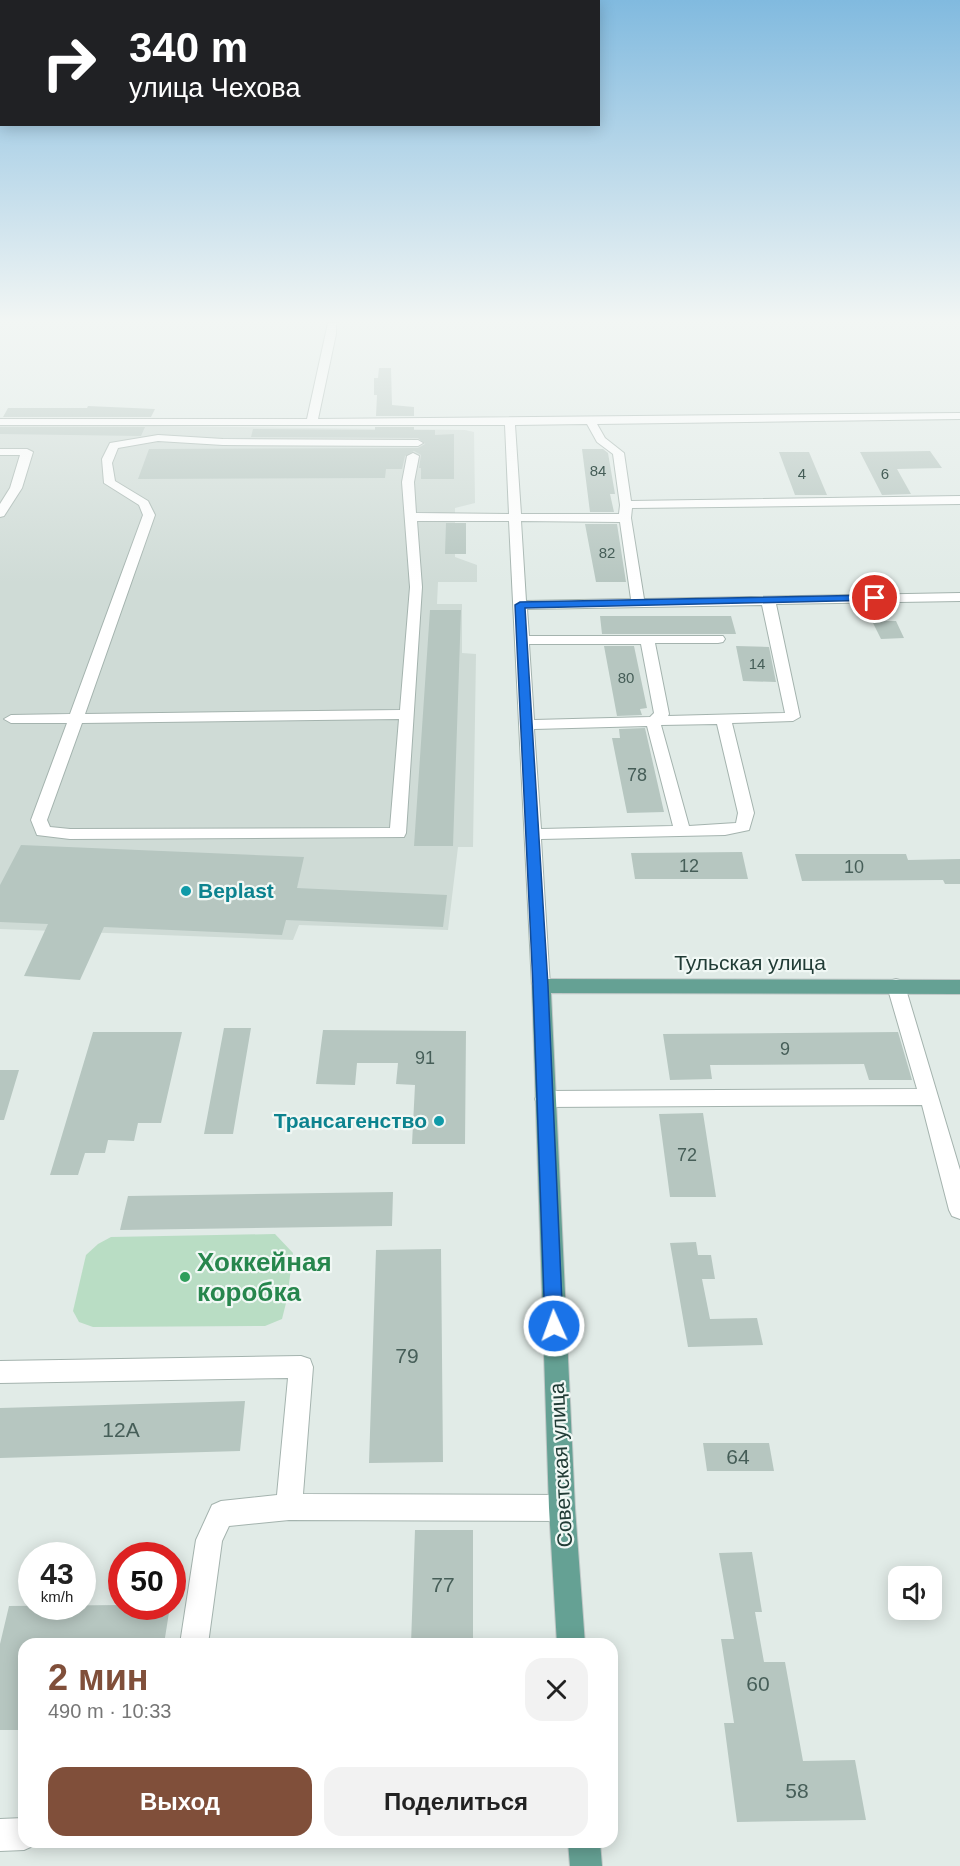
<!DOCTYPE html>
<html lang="ru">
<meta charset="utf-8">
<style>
:root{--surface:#fff;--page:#f2f2f2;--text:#222;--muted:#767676;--accent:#804f3a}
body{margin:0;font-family:Helvetica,sans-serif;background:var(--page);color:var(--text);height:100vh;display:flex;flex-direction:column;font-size:22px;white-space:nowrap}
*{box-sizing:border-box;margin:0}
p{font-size:20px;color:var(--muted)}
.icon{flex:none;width:33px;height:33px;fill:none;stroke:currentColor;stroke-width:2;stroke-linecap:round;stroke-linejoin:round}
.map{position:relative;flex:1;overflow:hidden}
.side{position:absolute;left:18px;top:1638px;width:600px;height:210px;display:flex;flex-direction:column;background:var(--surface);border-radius:18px;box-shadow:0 3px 15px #0003}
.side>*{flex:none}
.guide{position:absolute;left:0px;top:0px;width:600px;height:126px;box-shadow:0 3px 15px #0003;background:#202124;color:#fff;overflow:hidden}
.controls{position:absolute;left:888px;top:1566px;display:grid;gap:12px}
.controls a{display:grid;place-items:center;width:54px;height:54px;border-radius:12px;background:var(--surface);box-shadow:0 3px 15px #0003;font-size:30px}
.speed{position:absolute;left:18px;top:1542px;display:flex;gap:12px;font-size:30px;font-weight:700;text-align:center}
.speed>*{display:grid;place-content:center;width:78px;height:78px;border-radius:50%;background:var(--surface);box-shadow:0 3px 15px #0003;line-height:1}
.speed small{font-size:15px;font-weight:400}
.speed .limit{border:9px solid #d22;background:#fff;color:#111}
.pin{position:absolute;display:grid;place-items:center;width:51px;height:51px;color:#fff;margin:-26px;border:3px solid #fff;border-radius:50%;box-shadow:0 2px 6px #0007}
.me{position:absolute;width:66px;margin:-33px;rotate:358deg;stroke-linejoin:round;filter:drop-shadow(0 0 4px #0008)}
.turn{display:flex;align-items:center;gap:21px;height:126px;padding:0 30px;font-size:27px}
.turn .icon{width:78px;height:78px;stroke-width:2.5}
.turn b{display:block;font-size:42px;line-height:51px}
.round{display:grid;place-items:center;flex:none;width:63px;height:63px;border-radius:18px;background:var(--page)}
.summary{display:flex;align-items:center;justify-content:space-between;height:102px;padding:0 30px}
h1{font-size:36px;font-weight:600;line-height:45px;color:var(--accent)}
.action{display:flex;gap:12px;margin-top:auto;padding:12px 30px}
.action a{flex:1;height:69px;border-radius:18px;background:var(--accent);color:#fff;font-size:24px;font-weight:600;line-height:69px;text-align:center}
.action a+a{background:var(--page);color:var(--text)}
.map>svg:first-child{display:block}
</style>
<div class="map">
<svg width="960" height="1866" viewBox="0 0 960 1866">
<rect width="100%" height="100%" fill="#e1ebe7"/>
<path fill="#cfdbd6" d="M 68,425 L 465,430 L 474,432 L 475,503 L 455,508 L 455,557 L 477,565 L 477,582 L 438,582 L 437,604 L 462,604 L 462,653 L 476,654 L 473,847 L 458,847 L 448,930 L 299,925 L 293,940 L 0,929 L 0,426 Z"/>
<path fill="#b9ddc4" d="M 275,1234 L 293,1253 L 287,1299 L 282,1319 L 265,1326 L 93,1327 L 79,1322 L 73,1311 L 86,1255 L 98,1244 L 111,1237 Z"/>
<path fill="#b6c6c0" d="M 379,368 L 391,368 L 392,405 L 414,407 L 414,416 L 376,416 L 377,395 L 374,395 L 374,378 L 378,378 Z
M 88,406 L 155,409 L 151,417 L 3,417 L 8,408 L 87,408 Z
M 0,427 L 145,427 L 141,436 L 0,434 Z
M 375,427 L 414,427 L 414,430 L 435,430 L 435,435 L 454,434 L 454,479 L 421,479 L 421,468 L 419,468 L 421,455 L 414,451 L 405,456 L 402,469 L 386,469 L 385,478 L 138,479 L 149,449 L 418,448 L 425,444 L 418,438 L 251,437 L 253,429 L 375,430 Z
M 582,449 L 603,449 L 608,453 L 615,494 L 610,494 L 614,512 L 590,512 Z
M 930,451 L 942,468 L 897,469 L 911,494 L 882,495 L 860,452 Z
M 779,452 L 809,452 L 827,495 L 795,495 Z
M 446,523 L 466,523 L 466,554 L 445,554 Z
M 585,524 L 617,524 L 626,582 L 596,582 Z
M 430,610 L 461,610 L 453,846 L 414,846 Z
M 600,616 L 731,616 L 736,634 L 602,634 Z
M 872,621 L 896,621 L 904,638 L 881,639 Z
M 604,646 L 634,646 L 647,708 L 640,709 L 642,715 L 617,716 Z
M 736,646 L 769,647 L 776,682 L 743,681 Z
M 645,728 L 664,812 L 627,813 L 612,738 L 620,738 L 619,729 Z
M 21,845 L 304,857 L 297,888 L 447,895 L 443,927 L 286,920 L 282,935 L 104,927 L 80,980 L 24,976 L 48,924 L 0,922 L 0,885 Z
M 742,852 L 748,879 L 635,879 L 631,853 Z
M 795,854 L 906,854 L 908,860 L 960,859 L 960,884 L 945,884 L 943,880 L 802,881 Z
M 224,1028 L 251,1028 L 233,1134 L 204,1134 Z
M 323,1030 L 466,1031 L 465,1144 L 412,1144 L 415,1085 L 396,1084 L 398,1063 L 357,1063 L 355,1085 L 316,1084 Z
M 93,1032 L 182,1032 L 161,1123 L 138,1123 L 134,1141 L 108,1140 L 105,1153 L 85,1153 L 78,1175 L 50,1175 Z
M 898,1032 L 912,1080 L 869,1080 L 864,1064 L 710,1065 L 712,1079 L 670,1080 L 663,1034 Z
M 0,1070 L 19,1070 L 4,1120 L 0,1120 Z
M 703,1113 L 716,1197 L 670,1197 L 659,1114 Z
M 393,1192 L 392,1226 L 120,1230 L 128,1196 Z
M 696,1242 L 698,1255 L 711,1255 L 715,1279 L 702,1279 L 710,1319 L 757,1318 L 763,1345 L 688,1347 L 670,1243 Z
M 441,1249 L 443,1462 L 369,1463 L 376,1250 Z
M 245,1401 L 240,1451 L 0,1458 L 0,1408 Z
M 703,1443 L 769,1443 L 774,1471 L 707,1471 Z
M 415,1530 L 473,1530 L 473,1644 L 411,1644 Z
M 752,1552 L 762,1612 L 755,1612 L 764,1662 L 785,1662 L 803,1761 L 855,1760 L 866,1820 L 737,1822 L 724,1723 L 734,1723 L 721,1639 L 734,1639 L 719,1553 Z
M 122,1605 L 170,1606 L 164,1644 L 24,1644 L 24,1730 L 0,1730 L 0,1644 L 9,1606 Z"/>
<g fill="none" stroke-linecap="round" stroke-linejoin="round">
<defs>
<path id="minor" d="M 328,323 L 336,323 L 336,334 L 318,419 L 960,413 L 960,419 L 597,424 L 605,438 L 624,453 L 631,501 L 960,496 L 960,504 L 632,508 L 631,518 L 644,599 L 960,593 L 960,601 L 776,604 L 800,717 L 793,721 L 732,723 L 754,813 L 749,830 L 725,835 L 541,839 L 550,986 L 548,991 L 541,993 L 534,991 L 532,986 L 509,521 L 417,521 L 422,587 L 406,833 L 404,837 L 70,839 L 37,835 L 31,820 L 67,723 L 11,723 L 4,719 L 11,715 L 70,714 L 143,515 L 139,505 L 104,483 L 102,459 L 110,443 L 158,435 L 223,439 L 418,440 L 423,443 L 418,446 L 223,445 L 158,441 L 118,448 L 112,463 L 115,481 L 148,501 L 155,515 L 85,714 L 400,710 L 410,587 L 402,482 L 407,456 L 413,453 L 419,456 L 414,482 L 416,513 L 509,514 L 505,425 L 0,425 L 0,419 L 307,419 ZM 587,424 L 597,442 L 613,454 L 620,505 L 619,514 L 521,514 L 515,425 ZM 521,521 L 620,522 L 631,599 L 526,601 ZM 762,605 L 785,713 L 668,716 L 669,714 L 655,643 L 718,643 L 723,642 L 725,639 L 723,636 L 529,636 L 527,609 ZM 529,644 L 641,644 L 654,713 L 650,717 L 534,720 ZM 399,719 L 390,828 L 70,829 L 50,827 L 47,820 L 82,723 ZM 717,724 L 738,813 L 736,823 L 689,826 L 661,725 ZM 647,726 L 673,826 L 541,829 L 534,729 Z
M 0,449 L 27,449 L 33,452 L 22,488 L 4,516 L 0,517 L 0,504 L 10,488 L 20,455 L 0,455 Z
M 896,979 L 903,981 L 905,986 L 960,1170 L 960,1219 L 952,1216 L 949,1210 L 922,1105 L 545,1107 L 538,1105 L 535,1099 L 538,1093 L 545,1091 L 917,1089 L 887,986 L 889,981 Z
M 301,1356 L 310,1359 L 313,1367 L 303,1494 L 562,1495 L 571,1499 L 575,1508 L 571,1517 L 562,1521 L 289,1520 L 229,1526 L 222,1541 L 208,1644 L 180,1644 L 196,1540 L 212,1505 L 221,1501 L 277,1495 L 288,1378 L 0,1383 L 0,1361 Z
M 24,1818 L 24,1842 L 36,1842 L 35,1845 L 24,1850 L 0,1851 L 0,1819 Z"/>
<path id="major" d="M 541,979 L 960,980 L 960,994 L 551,993 L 575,1508 L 585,1644 L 557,1644 L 549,1508 L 532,986 L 534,981 Z
M 568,1842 L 600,1842 L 602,1866 L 570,1866 Z"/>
</defs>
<use href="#minor" stroke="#a4b3ae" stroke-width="2"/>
<use href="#major" stroke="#c1c8c7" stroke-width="2"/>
<use href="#minor" fill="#fff" fill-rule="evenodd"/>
<use href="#major" fill="#65a194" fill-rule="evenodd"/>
</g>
<linearGradient id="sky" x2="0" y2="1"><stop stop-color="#81badf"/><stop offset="0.55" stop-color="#f2f6f4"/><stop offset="1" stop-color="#f2f6f4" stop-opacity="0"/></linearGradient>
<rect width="960" height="584" fill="url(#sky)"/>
<path fill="#1a73e8" stroke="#114b97" stroke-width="1.5" d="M 875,595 L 880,598 L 878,600 L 525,608 L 548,986 L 563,1326 L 561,1332 L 554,1334 L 548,1332 L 545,1326 L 533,986 L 515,605 L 520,602 Z"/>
<g fill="#0f9aa8" stroke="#f1f8f5" stroke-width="2">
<circle cx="186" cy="891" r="6"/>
<circle cx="439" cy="1121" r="6"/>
</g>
<circle fill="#2e9e5b" stroke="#f1f8f5" stroke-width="2" cx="185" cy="1277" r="6"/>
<g text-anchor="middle" stroke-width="4.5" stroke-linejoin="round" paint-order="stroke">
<g font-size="15" fill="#465e58">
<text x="598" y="476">84</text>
<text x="802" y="479">4</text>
<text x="885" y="479">6</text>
<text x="607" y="558">82</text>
<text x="757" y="669">14</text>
<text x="626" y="683">80</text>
</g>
<g font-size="18" fill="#465e58">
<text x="637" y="781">78</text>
<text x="689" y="872">12</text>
<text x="854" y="873">10</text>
<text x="785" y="1055">9</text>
<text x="425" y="1064">91</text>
<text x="687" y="1161">72</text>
</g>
<g font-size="21" font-weight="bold" fill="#0d838f" stroke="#f1f8f5" text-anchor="start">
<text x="198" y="898">Beplast</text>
<text x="427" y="1128" text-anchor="end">Трансагенство</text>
</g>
<g font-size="21" fill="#213c36" stroke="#f1f8f5">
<text x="750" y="970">Тульская улица</text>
<text transform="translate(561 1465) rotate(-93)" y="7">Советская улица</text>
</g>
<g font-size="21" fill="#465e58">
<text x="407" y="1363">79</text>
<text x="121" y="1437">12А</text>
<text x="738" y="1464">64</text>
<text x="443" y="1592">77</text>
<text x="758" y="1691">60</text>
<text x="797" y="1798">58</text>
</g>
<g font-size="26" font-weight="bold" fill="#27864d" stroke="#f1f8f5" text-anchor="start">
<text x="197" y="1271">Хоккейная<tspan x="197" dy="30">коробка</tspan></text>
</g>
</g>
</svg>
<div class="controls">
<a><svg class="icon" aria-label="sound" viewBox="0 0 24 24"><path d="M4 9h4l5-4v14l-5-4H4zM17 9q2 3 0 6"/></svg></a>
</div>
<div class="speed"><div>43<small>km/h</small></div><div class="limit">50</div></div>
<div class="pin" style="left:875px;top:598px;background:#d93025"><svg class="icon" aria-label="arrive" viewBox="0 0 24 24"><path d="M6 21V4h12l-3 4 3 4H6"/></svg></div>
<svg class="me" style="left:554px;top:1326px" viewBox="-20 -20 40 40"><circle r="17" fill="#1a73e8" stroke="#fff" stroke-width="3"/><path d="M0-11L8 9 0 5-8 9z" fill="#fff"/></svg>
<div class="guide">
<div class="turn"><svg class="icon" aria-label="right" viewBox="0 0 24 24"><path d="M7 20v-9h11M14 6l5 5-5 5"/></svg><div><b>340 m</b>улица Чехова</div></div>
</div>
<section class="side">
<div class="summary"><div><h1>2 мин</h1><p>490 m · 10:33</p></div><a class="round"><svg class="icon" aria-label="close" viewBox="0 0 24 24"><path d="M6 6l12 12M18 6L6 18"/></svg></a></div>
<div class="action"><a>Выход</a><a>Поделиться</a></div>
</section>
</div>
